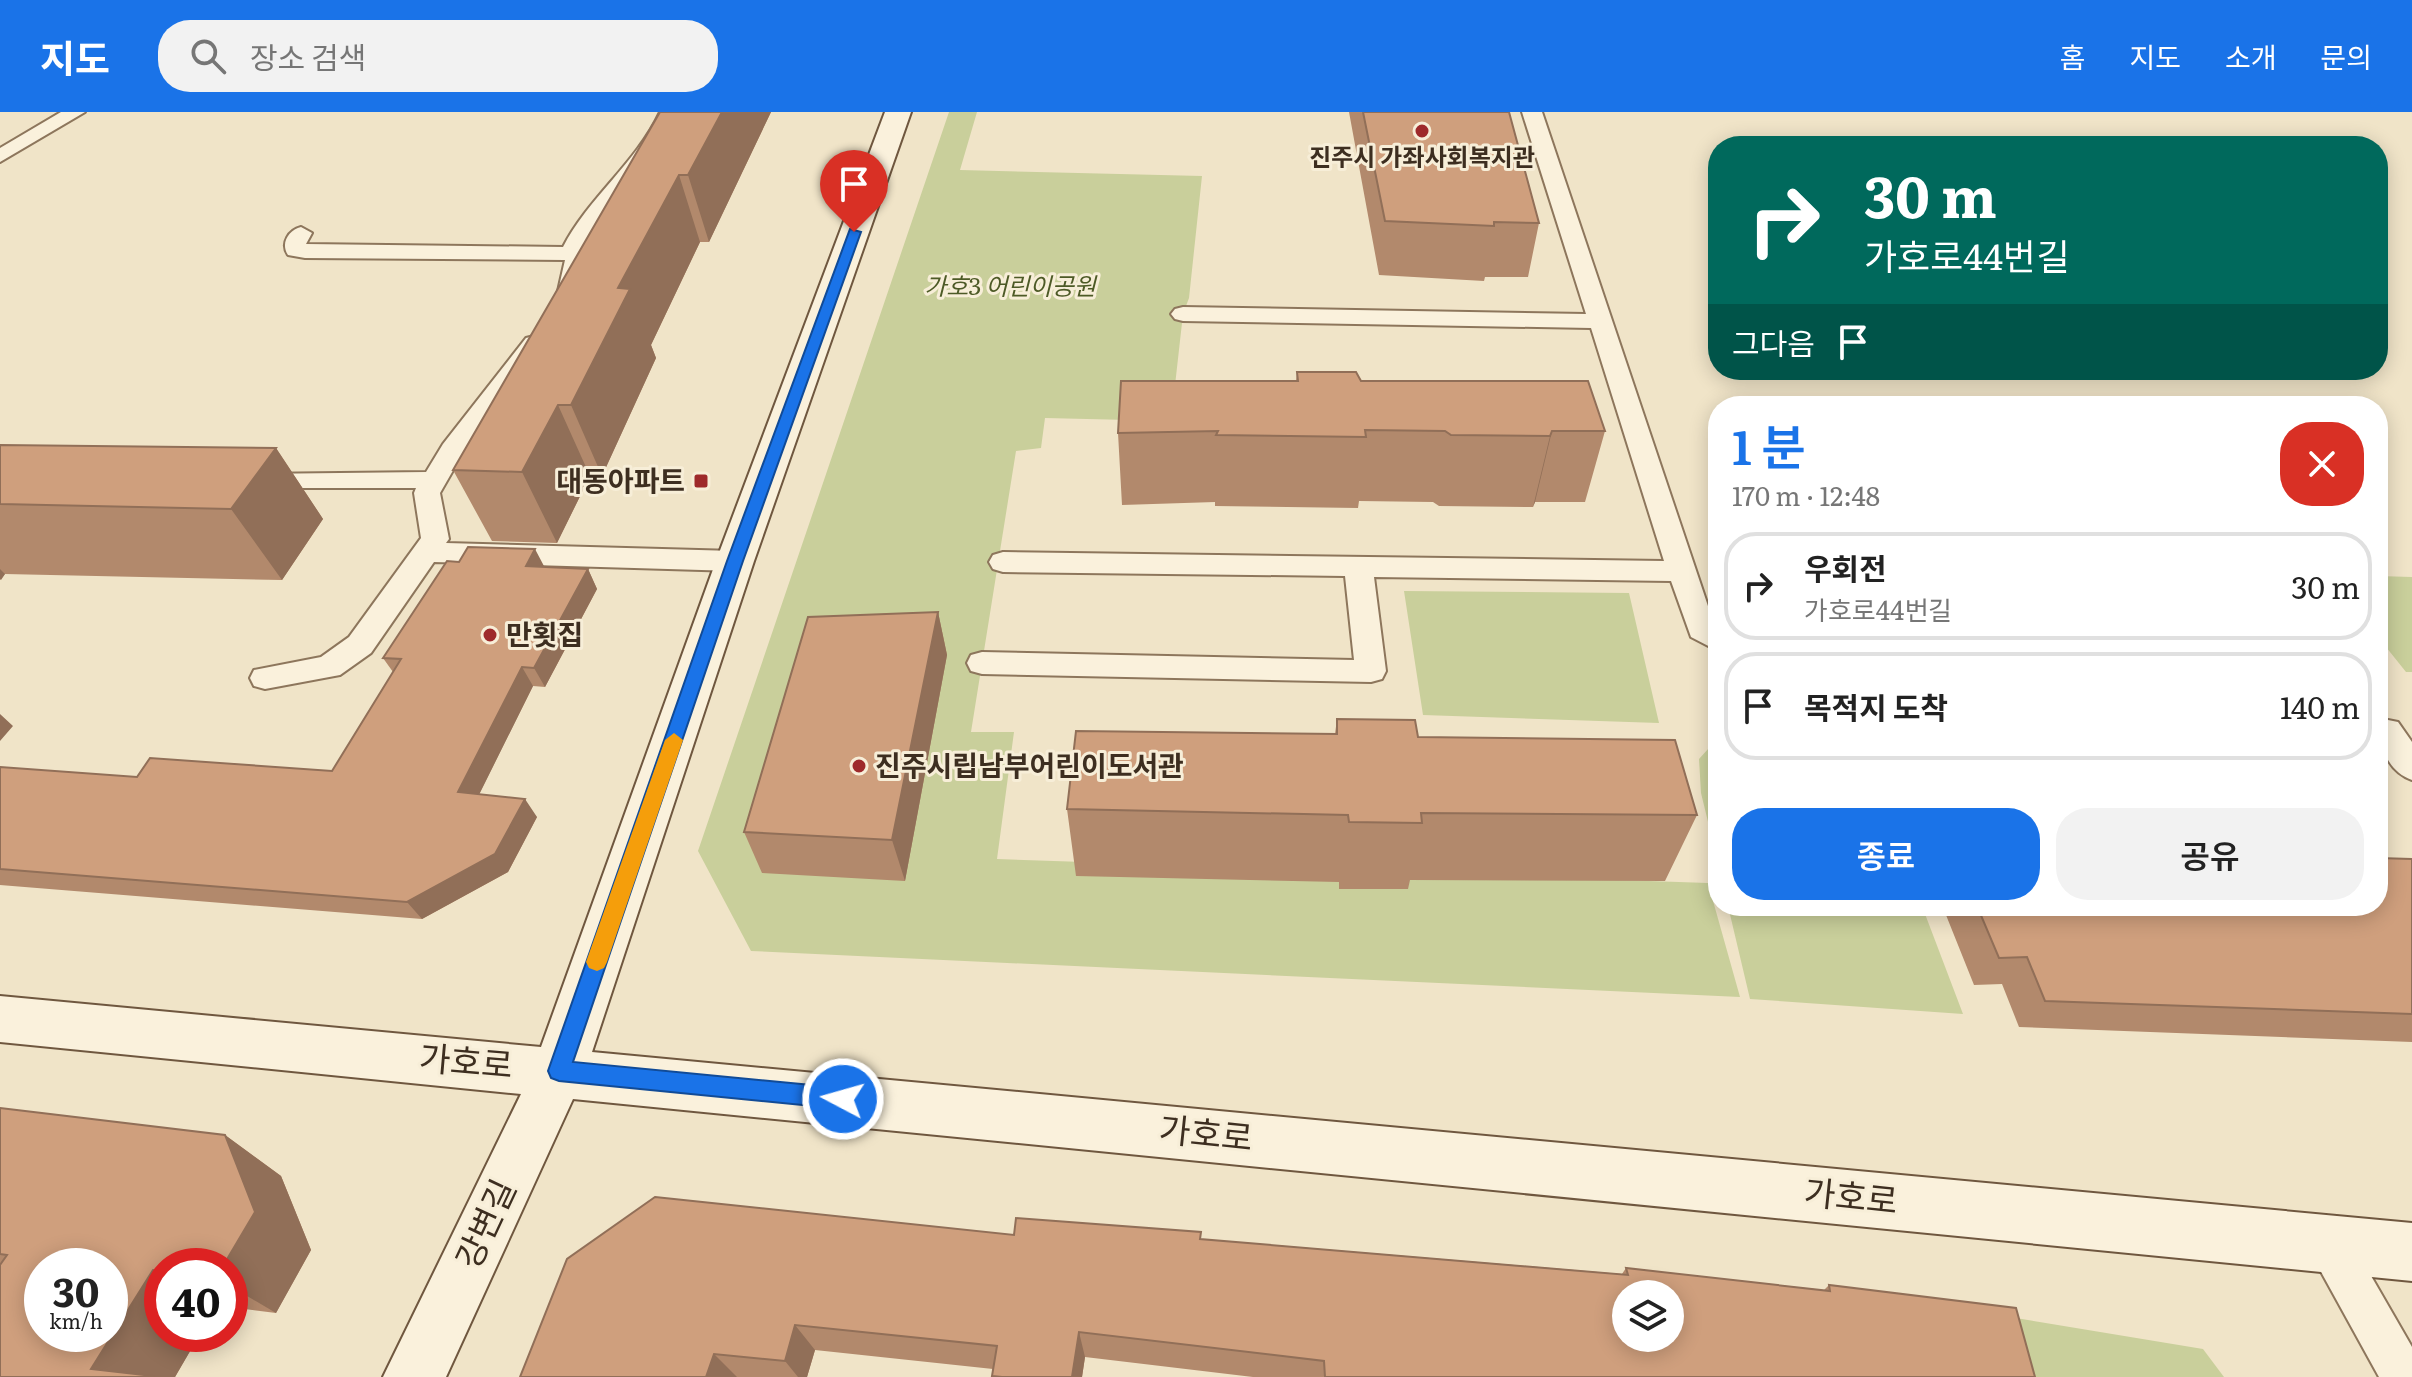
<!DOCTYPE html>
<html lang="ko">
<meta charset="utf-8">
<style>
:root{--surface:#fff;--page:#f2f2f2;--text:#222;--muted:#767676;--line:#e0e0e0;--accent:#1a73e8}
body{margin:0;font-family:Literata,"Noto Sans KR",serif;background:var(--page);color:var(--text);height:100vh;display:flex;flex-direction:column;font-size:30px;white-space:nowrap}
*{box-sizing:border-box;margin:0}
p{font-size:26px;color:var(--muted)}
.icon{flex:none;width:44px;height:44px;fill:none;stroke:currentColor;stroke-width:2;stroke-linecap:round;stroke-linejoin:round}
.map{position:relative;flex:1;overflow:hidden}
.details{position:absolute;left:1708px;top:284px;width:680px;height:520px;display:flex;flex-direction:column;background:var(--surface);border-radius:32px;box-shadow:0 4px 20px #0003}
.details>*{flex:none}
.top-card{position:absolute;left:1708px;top:24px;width:680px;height:244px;border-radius:32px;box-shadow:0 4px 20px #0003;background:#00695c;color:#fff;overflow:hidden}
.buttons{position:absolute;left:1612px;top:1168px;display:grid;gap:16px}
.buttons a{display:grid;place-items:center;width:72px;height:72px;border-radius:50%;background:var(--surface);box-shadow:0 4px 20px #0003;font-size:40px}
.speed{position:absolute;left:24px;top:1136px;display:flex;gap:16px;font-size:40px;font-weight:700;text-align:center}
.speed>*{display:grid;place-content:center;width:104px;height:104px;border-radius:50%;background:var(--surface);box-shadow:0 4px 20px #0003;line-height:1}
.speed small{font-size:20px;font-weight:400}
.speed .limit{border:12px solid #d22;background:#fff;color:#111}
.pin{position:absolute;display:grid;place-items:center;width:68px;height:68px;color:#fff;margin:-82px -34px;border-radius:50% 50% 50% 0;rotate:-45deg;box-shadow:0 0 8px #0007}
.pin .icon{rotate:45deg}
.me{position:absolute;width:88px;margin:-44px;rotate:276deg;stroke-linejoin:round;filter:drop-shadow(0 0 6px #0008)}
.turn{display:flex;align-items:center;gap:28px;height:168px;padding:0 24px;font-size:36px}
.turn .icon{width:104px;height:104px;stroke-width:2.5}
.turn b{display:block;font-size:56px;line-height:68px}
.then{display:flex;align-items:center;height:76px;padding:0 24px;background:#0003;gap:16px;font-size:30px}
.round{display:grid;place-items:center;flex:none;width:84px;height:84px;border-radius:32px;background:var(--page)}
.head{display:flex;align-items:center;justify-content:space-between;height:136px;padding:0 24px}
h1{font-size:48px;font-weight:600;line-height:60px;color:var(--accent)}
.cta{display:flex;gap:16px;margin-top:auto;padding:16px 24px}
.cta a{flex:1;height:92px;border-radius:32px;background:var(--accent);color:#fff;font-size:32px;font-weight:600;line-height:92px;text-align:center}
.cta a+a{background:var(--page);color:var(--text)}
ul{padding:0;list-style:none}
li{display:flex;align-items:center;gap:24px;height:108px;margin:0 16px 12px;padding:0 8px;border:4px solid var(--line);border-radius:32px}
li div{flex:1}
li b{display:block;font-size:30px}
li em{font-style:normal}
header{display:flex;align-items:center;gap:48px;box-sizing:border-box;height:112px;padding:0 40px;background:var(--accent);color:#fff}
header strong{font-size:38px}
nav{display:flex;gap:44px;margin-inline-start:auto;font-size:28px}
.search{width:560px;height:72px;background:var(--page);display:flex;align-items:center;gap:20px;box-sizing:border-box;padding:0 28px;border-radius:32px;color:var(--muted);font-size:30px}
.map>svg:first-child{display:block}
</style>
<header>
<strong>지도</strong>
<div class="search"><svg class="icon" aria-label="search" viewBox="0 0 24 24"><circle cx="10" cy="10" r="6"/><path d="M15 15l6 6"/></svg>장소 검색</div>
<nav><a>홈</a><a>지도</a><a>소개</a><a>문의</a></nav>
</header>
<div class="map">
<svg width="2412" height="1265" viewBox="0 0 2412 1265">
<rect width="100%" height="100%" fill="#f0e4c8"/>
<path fill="#c9cf9b" d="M 949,0 L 977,0 L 960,58 L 1202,64 L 1189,186 L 1183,202 L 1171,309 L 1045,306 L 1041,336 L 1016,339 L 971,620 L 1014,620 L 997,747 L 1708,771 L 1740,885 L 751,839 L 698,739 Z
M 2378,464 L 2412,465 L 2412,560 L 2406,560 L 2378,525 Z
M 1404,479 L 1629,481 L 1659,611 L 1423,603 Z
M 1718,626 L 1718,751 L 1701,681 L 1699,647 Z
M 1728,794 L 1922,794 L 1963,902 L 1750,887 Z
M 1986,1201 L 2203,1237 L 2224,1265 L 2013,1265 Z"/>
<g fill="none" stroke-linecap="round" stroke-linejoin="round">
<defs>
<path id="lane" d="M 61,0 L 85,0 L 0,50 L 0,36 Z
M 660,0 L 680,0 L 665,30 L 585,134 L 587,150 L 575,193 L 559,193 L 556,188 L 565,148 L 305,146 L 288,143 C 280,131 289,118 301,115 L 312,121 L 306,132 L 563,135 C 588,86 637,50 660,0 Z
M 1522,0 L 1542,0 L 1714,512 L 1718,514 L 1718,539 L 1691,525 L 1671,469 L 1374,465 L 1386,559 L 1382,567 L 1371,570 L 982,562 L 971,559 L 967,551 L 971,543 L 982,540 L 1354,548 L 1345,464 L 1003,460 L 993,457 L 989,450 L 993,443 L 1003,440 L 1664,449 L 1591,216 L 1183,209 L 1175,207 L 1171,202 L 1175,197 L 1183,195 L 1586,202 Z
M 534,224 L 542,226 L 546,231 L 463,341 L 440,381 L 449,427 L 446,431 L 735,439 L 745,442 L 749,449 L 745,456 L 735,459 L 434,450 L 371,541 L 340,563 L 265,577 L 254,574 L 250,566 L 254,558 L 321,545 L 349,525 L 421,426 L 414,381 L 416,376 L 254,376 L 245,374 L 241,368 L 245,362 L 426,360 L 443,332 L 526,226 Z
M 2378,606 L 2398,610 L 2412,630 L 2412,668 C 2386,659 2378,630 2378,606 Z
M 2329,1111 L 2344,1117 L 2412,1235 L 2412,1265 L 2379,1265 L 2314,1147 L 2308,1132 L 2314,1117 Z"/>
<path id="secondary" d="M 885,0 L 911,0 L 754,449 L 592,940 L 2412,1111 L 2412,1169 L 573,987 L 446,1265 L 383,1265 L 521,982 L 0,930 L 0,884 L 541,935 L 716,449 Z"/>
</defs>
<use href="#lane" stroke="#8d765c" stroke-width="4"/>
<use href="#secondary" stroke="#6f573f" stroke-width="4"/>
<use href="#lane" fill="#faf1dc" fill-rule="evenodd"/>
<use href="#secondary" fill="#faf1dc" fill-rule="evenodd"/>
</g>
<path fill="#b2896c" d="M 660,0 L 771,0 L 709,130 L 700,130 L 651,233 L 656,246 L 602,364 L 590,364 L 557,431 L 492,429 L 453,358 Z
M 1349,0 L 1509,0 L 1539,111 L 1528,165 L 1485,165 L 1484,169 L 1379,163 Z
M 1297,260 L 1361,269 L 1605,319 L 1585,390 L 1535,390 L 1533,395 L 1439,394 L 1433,390 L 1359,389 L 1358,396 L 1215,394 L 1215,390 L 1122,393 L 1118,321 L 1296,269 Z
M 0,333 L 276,336 L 323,407 L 282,468 L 5,462 L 0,468 Z
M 544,455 L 588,457 L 597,477 L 545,575 L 533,574 L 479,682 L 537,705 L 508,760 L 422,807 L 0,773 L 0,655 L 137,665 L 332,659 L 393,560 L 383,546 Z
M 938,500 L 947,543 L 905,769 L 762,761 L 744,720 Z
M 1337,607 L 1418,625 L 1697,703 L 1665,769 L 1410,768 L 1408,777 L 1339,777 L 1339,770 L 1076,764 L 1067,697 L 1335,622 Z
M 2412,747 L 2412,930 L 2019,915 L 2002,872 L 1974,873 L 1946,803 L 1953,794 L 2378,794 Z
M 0,996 L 225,1023 L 281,1064 L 311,1138 L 276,1201 L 230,1195 L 230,1154 L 162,1154 L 162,1222 L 200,1222 L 175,1265 L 0,1265 Z
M 1014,1123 L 1201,1127 L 1622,1162 L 1626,1156 L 1824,1178 L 1829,1173 L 2035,1265 L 1253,1265 L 1085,1245 L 1082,1265 L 993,1265 L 993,1257 L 815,1238 L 807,1265 L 520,1265 Z"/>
<path fill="#916f58" d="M 722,0 L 771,0 L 709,130 L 688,63 Z
M 679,63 L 700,130 L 651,233 L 656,246 L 602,364 L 571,293 L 618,176 Z
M 558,293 L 590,364 L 557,431 L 522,360 Z
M 1552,319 L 1535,390 L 1533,395 L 1550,324 Z
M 276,336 L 323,407 L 282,468 L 231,397 Z
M 535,437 L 545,456 L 526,454 Z
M 0,457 L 5,462 L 1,468 L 0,467 Z
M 588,457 L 597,477 L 545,575 L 534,556 Z
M 938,500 L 947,543 L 905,769 L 892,728 Z
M 522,555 L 533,574 L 471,699 L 458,680 Z
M 0,602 L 13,614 L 0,629 Z
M 525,687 L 537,705 L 508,760 L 422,807 L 407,790 Z
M 225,1023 L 281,1064 L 311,1138 L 276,1201 L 230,1174 L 230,1154 L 223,1154 Z
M 153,1158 L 162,1163 L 162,1222 L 200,1222 L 175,1265 L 111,1265 L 91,1257 Z
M 795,1213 L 815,1238 L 807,1265 L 798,1265 L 785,1249 Z
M 1079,1220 L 1085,1245 L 1082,1265 L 1072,1265 Z
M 714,1242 L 737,1265 L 706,1265 Z"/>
<path fill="#cf9f7d" stroke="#916f58" stroke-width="2" fill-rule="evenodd" d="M 660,0 L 722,0 L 688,63 L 679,63 L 618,176 L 630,177 L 571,293 L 558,293 L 522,360 L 453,358 Z
M 1363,0 L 1509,0 L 1539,111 L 1494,110 L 1494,114 L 1385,109 Z
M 1297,260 L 1356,260 L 1361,269 L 1588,269 L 1605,319 L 1552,319 L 1550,324 L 1451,323 L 1445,319 L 1365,318 L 1366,325 L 1216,323 L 1218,319 L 1118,321 L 1121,269 L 1298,269 Z
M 0,333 L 276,336 L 231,397 L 0,392 Z
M 468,435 L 535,437 L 526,454 L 588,457 L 534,556 L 522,555 L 458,680 L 525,687 L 495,742 L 407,790 L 0,757 L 0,655 L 137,665 L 150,646 L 332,659 L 401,547 L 383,546 L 447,449 L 459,450 Z
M 938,500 L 892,728 L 744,720 L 808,505 Z
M 1337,607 L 1415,608 L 1418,625 L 1675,628 L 1697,703 L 1421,701 L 1422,711 L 1349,710 L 1348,703 L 1067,697 L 1076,619 L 1337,622 Z
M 2378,746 L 2412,747 L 2412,902 L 2045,889 L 2027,845 L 1999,846 L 1977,794 L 2378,794 Z
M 0,996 L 225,1023 L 255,1100 L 223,1154 L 162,1154 L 162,1159 L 153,1158 L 91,1257 L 153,1264 L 152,1265 L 0,1265 L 0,1153 L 7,1143 L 0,1142 ZM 42,1154 L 110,1154 L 110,1222 L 42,1222 Z
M 655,1085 L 1014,1123 L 1016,1106 L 1201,1120 L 1200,1127 L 1628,1163 L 1626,1156 L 1830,1179 L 1829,1173 L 2016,1196 L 2035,1265 L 1325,1265 L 1324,1249 L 1079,1220 L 1072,1265 L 1002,1265 L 992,1264 L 997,1234 L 795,1213 L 785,1249 L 714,1242 L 706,1265 L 520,1265 L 567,1147 ZM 1626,1182 L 1670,1182 L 1670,1226 L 1626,1226 Z"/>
<path fill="#1a73e8" stroke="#114b97" stroke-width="2" d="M 850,117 L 861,120 L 743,449 L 573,950 L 843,976 L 851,979 L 855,987 L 851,994 L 843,997 L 559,969 L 551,966 L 548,959 L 727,449 Z"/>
<path fill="#f59e0b" d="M 674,621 L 683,628 L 607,850 L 604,856 L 597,859 L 589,856 L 586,850 L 665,628 Z"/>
<g fill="#9e2a2b" stroke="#f7eed8" stroke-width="3">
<circle cx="1422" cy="19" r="8"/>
<rect x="693" y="361" width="16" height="16" rx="4"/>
<circle cx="490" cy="523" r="8"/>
<circle cx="859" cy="654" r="8"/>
</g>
<g text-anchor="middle" stroke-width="6" stroke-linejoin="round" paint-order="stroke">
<g font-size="24" font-weight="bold" fill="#3d2e20" stroke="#f7eed8">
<text x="1422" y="54">진주시 가좌사회복지관</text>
</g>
<g font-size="24" font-style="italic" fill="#4d5a26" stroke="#f7eed8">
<text x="1010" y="183">가호3 어린이공원</text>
</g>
<g font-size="28" font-weight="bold" fill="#3d2e20" stroke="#f7eed8" text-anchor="start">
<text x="685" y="379" text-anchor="end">대동아파트</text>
<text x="506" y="533">만횟집</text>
<text x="875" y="664">진주시립남부어린이도서관</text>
</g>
<g font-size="34" fill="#3d2e20" stroke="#f7eed8">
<text transform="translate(466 950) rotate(5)" y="12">가호로</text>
<text transform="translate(1206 1022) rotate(6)" y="12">가호로</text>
<text transform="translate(1851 1085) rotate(6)" y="12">가호로</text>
<text transform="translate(486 1112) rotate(-65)" y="12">강변길</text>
</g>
</g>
</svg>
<div class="buttons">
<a><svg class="icon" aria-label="layers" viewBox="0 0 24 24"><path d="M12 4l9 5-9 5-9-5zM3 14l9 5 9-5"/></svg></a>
</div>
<div class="speed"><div>30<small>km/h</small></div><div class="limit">40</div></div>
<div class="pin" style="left:854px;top:120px;background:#d93025"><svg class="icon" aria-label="arrive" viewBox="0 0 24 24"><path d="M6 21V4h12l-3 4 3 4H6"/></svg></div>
<svg class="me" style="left:843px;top:987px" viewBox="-20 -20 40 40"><circle r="17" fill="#1a73e8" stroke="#fff" stroke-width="3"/><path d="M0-11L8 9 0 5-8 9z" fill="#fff"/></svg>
<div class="top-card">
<div class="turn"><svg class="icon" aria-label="right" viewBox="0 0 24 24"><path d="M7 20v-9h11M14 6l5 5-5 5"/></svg><div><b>30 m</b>가호로44번길</div></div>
<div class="then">그다음<svg class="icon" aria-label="arrive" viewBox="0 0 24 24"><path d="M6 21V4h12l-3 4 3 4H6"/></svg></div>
</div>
<section class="details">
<div class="head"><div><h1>1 분</h1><p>170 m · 12:48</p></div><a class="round" style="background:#d93025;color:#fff"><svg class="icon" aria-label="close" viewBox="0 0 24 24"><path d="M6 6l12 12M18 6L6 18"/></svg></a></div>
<ul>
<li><svg class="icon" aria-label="right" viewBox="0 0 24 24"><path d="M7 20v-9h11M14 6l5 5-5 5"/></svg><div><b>우회전</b><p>가호로44번길</p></div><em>30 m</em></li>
<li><svg class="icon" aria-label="arrive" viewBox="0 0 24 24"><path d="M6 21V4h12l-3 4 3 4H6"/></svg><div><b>목적지 도착</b></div><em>140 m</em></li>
</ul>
<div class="cta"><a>종료</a><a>공유</a></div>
</section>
</div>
